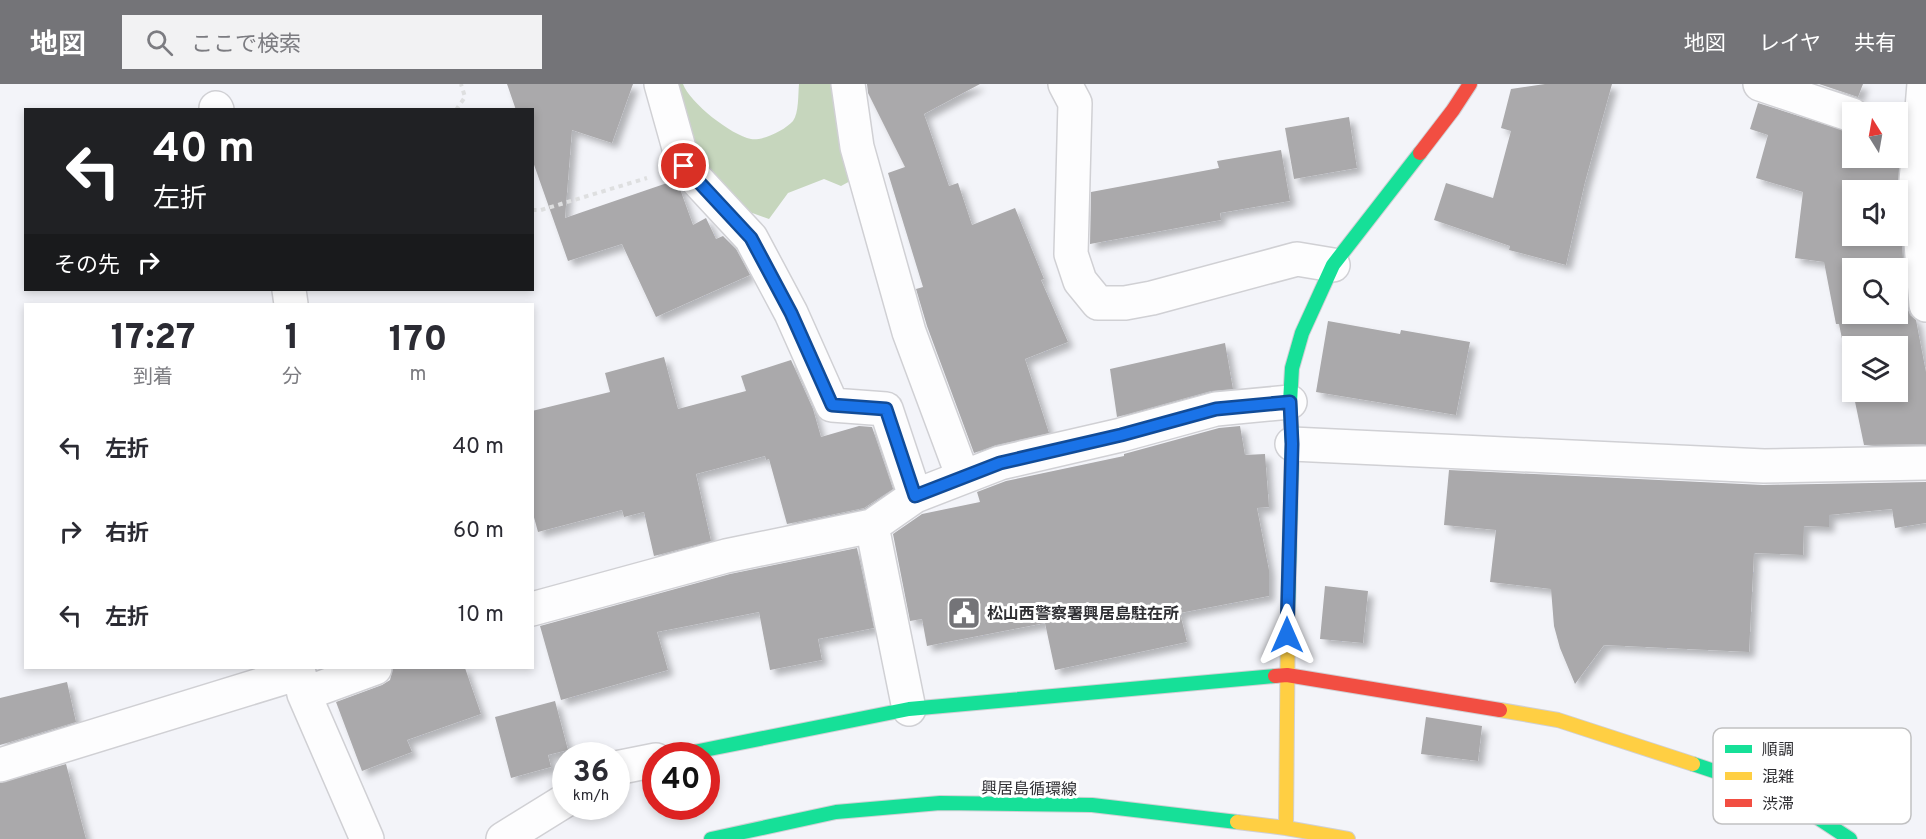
<!DOCTYPE html>
<html lang="ja">
<meta charset="utf-8">
<style>
:root{--surface:#fff;--page:#f2f2f3;--text:#2b2b33;--muted:#7c7c81;--accent:#747478}
body{margin:0;font-family:Overpass,"Noto Sans JP",sans-serif;background:var(--page);color:var(--text);height:100vh;display:flex;flex-direction:column;font-size:22px;white-space:nowrap}
*{box-sizing:border-box;margin:0}
p{font-size:20px;color:var(--muted)}
.icon{flex:none;width:33px;height:33px;fill:none;stroke:currentColor;stroke-width:2;stroke-linecap:round;stroke-linejoin:round}
.map{position:relative;flex:1;overflow:hidden}
.details{position:absolute;left:24px;top:219px;width:510px;height:366px;display:flex;flex-direction:column;background:var(--surface);border-radius:0px;box-shadow:0 3px 9px #0003}
.details>*{flex:none}
.hud{position:absolute;left:24px;top:24px;width:510px;height:183px;border-radius:0px;box-shadow:0 3px 9px #0003;background:#202124;color:#fff;overflow:hidden}
.needle{width:39px;rotate:349deg}
.buttons{position:absolute;left:1842px;top:18px;display:grid;gap:12px}
.buttons a{display:grid;place-items:center;width:66px;height:66px;border-radius:0px;background:var(--surface);box-shadow:0 3px 9px #0003;font-size:30px}
.speed{position:absolute;left:552px;top:658px;display:flex;gap:12px;font-size:30px;font-weight:700;text-align:center}
.speed>*{display:grid;place-content:center;width:78px;height:78px;border-radius:50%;background:var(--surface);box-shadow:0 3px 9px #0003;line-height:1}
.speed small{font-size:15px;font-weight:400}
.speed .limit{border:9px solid #d22;background:#fff;color:#111}
.pin{position:absolute;display:grid;place-items:center;width:51px;height:51px;color:#fff;margin:-26px;border:3px solid #fff;border-radius:50%;box-shadow:0 2px 6px #0007}
.me{position:absolute;width:66px;margin:-33px;rotate:0deg;stroke-linejoin:round;filter:drop-shadow(0 0 4px #0008)}
.turn{display:flex;align-items:center;gap:21px;height:126px;padding:0 30px;font-size:27px}
.turn .icon{width:78px;height:78px;stroke-width:2.5}
.turn b{display:block;font-size:42px;line-height:51px}
.then{display:flex;align-items:center;height:57px;padding:0 30px;background:#0003;gap:12px;font-size:22px}
.eta{display:flex;justify-content:space-evenly;align-items:center;height:102px;text-align:center}
.eta b{font-size:36px;font-weight:800;line-height:42px}
ul{padding:0;list-style:none}
li{display:flex;align-items:center;gap:18px;height:84px;padding:0 30px}
li div{flex:1}
li b{display:block;font-size:22px}
li em{font-style:normal}
header{display:flex;align-items:center;gap:36px;box-sizing:border-box;height:84px;padding:0 30px;background:var(--accent);color:#fff}
header strong{font-size:28px}
nav{display:flex;gap:33px;margin-inline-start:auto;font-size:21px}
.search{width:420px;height:54px;background:var(--page);display:flex;align-items:center;gap:15px;box-sizing:border-box;padding:0 21px;border-radius:0px;color:var(--muted);font-size:22px}
.map>svg:first-child{display:block}
</style>
<header>
<strong>地図</strong>
<div class="search"><svg class="icon" aria-label="search" viewBox="0 0 24 24"><circle cx="10" cy="10" r="6"/><path d="M15 15l6 6"/></svg>ここで検索</div>
<nav><a>地図</a><a>レイヤ</a><a>共有</a></nav>
</header>
<div class="map">
<svg width="1926" height="755" viewBox="0 0 1926 755">
<defs>
<filter id="shadow"><feDropShadow dx="5.5" dy="5.5" stdDeviation="3" flood-color="#0004"/></filter>
</defs>
<rect width="100%" height="100%" fill="#f3f4f9"/>
<path fill="#c6d6bd" d="M 666,0 L 683,0 C 690,19 731,51 751,55 C 763,57 785,46 793,37 C 799,29 798,10 799,0 L 837,0 L 854,95 L 841,102 L 824,95 L 788,109 L 769,135 L 744,126 L 695,82 Z"/>
<path fill="#aaa9ab" fill-rule="evenodd" filter="url(#shadow)" d="M 507,0 L 633,0 L 612,59 L 572,46 L 565,134 L 673,97 L 680,105 L 693,141 L 706,134 L 716,155 L 723,152 L 736,165 L 750,191 L 656,233 L 622,160 L 568,177 L 532,75 L 532,26 L 516,26 Z
M 867,0 L 980,0 L 924,30 L 949,102 L 958,99 L 972,141 L 1015,124 L 1044,195 L 1041,196 L 1068,258 L 1025,275 L 1049,349 L 996,361 L 974,369 L 927,242 L 916,205 L 923,203 L 888,89 L 905,83 L 868,9 Z
M 1545,0 L 1612,0 L 1585,98 L 1566,181 L 1509,166 L 1510,162 L 1434,136 L 1446,99 L 1493,114 L 1511,47 L 1501,44 L 1511,5 Z
M 1819,0 L 1863,0 L 1858,13 Z
M 1758,19 L 1852,49 L 1852,74 L 1898,74 L 1898,55 L 1901,56 L 1898,112 L 1898,106 L 1852,106 L 1852,152 L 1898,152 L 1898,130 L 1901,150 L 1907,223 L 1910,231 L 1916,236 L 1926,288 L 1926,360 L 1864,361 L 1853,308 L 1898,308 L 1898,262 L 1852,262 L 1852,304 L 1839,240 L 1836,240 L 1824,178 L 1795,174 L 1803,108 L 1756,94 L 1768,51 L 1750,45 ZM 1852,184 L 1898,184 L 1898,230 L 1852,230 Z
M 1349,33 L 1357,84 L 1294,95 L 1285,44 Z
M 1281,66 L 1290,117 L 1220,129 L 1221,136 L 1090,160 L 1091,108 L 1219,84 L 1217,77 Z
M 1328,237 L 1400,250 L 1401,246 L 1470,258 L 1456,331 L 1316,308 Z
M 1225,259 L 1233,305 L 1211,307 L 1117,333 L 1110,285 Z
M 664,273 L 678,325 L 746,307 L 741,292 L 791,276 L 813,325 L 821,353 L 859,342 L 872,343 L 893,405 L 864,424 L 787,440 L 769,375 L 766,376 L 765,372 L 696,390 L 711,457 L 654,472 L 644,428 L 624,433 L 622,426 L 538,448 L 532,426 L 532,327 L 610,308 L 605,289 Z
M 1240,342 L 1245,371 L 1265,370 L 1269,423 L 1257,424 L 1269,486 L 1269,512 L 1180,529 L 1187,558 L 1055,586 L 1045,539 L 927,562 L 922,535 L 910,537 L 893,450 L 922,430 L 980,418 L 977,408 L 1006,397 L 1124,372 L 1124,370 L 1219,344 Z
M 1449,386 L 1763,401 L 1926,398 L 1926,439 L 1895,444 L 1892,425 L 1829,431 L 1829,443 L 1804,442 L 1803,471 L 1754,469 L 1749,568 L 1604,561 L 1575,600 L 1560,564 L 1554,542 L 1551,505 L 1490,498 L 1496,446 L 1444,441 Z
M 857,464 L 874,544 L 818,555 L 822,576 L 770,586 L 759,528 L 657,548 L 668,586 L 561,616 L 540,542 L 730,490 Z
M 1325,502 L 1368,507 L 1363,559 L 1320,555 Z
M 393,584 L 465,584 L 481,630 L 407,656 L 412,668 L 362,687 L 336,618 L 382,601 L 390,596 Z
M 67,598 L 76,638 L 0,661 L 0,614 Z
M 555,617 L 568,666 L 548,671 L 551,683 L 511,694 L 495,633 Z
M 1426,633 L 1482,642 L 1478,677 L 1421,670 Z
M 66,680 L 86,755 L 0,755 L 0,699 Z"/>
<g fill="none" stroke-linecap="round" stroke-linejoin="round">
<defs>
<path id="street" d="M 661,0 L 684,82 L 751,154 L 791,229 L 832,321 L 886,325 L 915,412
M 848,0 L 857,63 L 909,248 L 963,393
M 1065,0 L 1075,19 L 1071,170 L 1080,197 L 1098,219 L 1125,219 L 1152,214 L 1297,175 L 1333,181
M 1760,0 L 1852,31
M 1924,0 L 1916,97 L 1926,221
M 216,24 L 217,26
M 289,206 L 291,220
M 1292,360 L 1764,382 L 1926,379
M 872,442 L 909,625
M 532,525 L 726,472 L 872,442 L 915,412 L 1000,379 L 1121,351 L 1216,325 L 1290,318
M 304,610 L 375,584
M 0,681 L 299,589 L 304,610 L 367,755
M 616,684 L 656,676
M 503,755 L 566,716"/>
<path id="fast" d="M 1288,526 L 1292,360 L 1290,318 L 1292,284 L 1302,249 L 1333,181 L 1420,69
M 674,672 L 909,625 L 1275,592
M 1693,680 L 1780,709 L 1850,755
M 711,755 L 836,728 L 940,719 L 1092,721 L 1237,738"/>
<path id="slow" d="M 1500,626 L 1558,636 L 1693,680
M 1237,738 L 1286,744 L 1348,755
M 1286,744 L 1288,526"/>
<path id="jam" d="M 1420,69 L 1453,26 L 1470,0
M 1275,592 L 1287,591 L 1500,626"/>
</defs>
<use href="#street" stroke="#d0d0d4" stroke-width="36"/>
<use href="#fast" stroke="#d0d0d4" stroke-width="16"/>
<use href="#slow" stroke="#d0d0d4" stroke-width="16"/>
<use href="#jam" stroke="#d0d0d4" stroke-width="16"/>
<path stroke="#dedfe0" stroke-width="4" stroke-dasharray="4.5 4.5" stroke-linecap="butt" d="M 456,26 L 465,13 L 461,0
M 532,126 L 541,126 L 647,94"/>
<use href="#street" stroke="#fdfdfe" stroke-width="33"/>
<use href="#fast" stroke="#16e098" stroke-width="14"/>
<use href="#slow" stroke="#ffcf43" stroke-width="14"/>
<use href="#jam" stroke="#f24e42" stroke-width="14"/>
</g>
<g fill="none" stroke-linecap="round" stroke-linejoin="round">
<defs>
<path id="route" d="M 684,82 L 751,154 L 791,229 L 832,321 L 886,325 L 915,412 L 1000,379 L 1121,351 L 1216,325 L 1290,318 L 1292,360 L 1287,551"/>
</defs>
<use href="#route" stroke="#114b97" stroke-width="15"/>
<use href="#route" stroke="#1a73e8" stroke-width="10"/>
</g>
<defs>
<symbol id="civic-square" viewBox="-11 -11 22 22"><rect x="-9" y="-9" width="18" height="18" rx="4" fill="#747478" stroke="#fff"/><path d="M-.6-6.5H3V-4.5H.6V-3L4-1V1h2V6H-6V1h2V-1L-.6-3ZM-1.2 2.5V6h2.4V2.5Z" fill="#fff"/></symbol>
</defs>
<g fill-rule="evenodd">
<use href="#civic-square" x="945" y="510" width="38" height="38"/>
</g>
<g text-anchor="middle" stroke-width="6" stroke-linejoin="round" paint-order="stroke">
<g font-size="16" font-weight="bold" fill="#2f2f33" stroke="#fff" text-anchor="start">
<text x="987" y="535">松山西警察署興居島駐在所</text>
</g>
<g font-size="16" fill="#2f2f33" stroke="#fff">
<text transform="translate(1029 704) rotate(1)" y="6">興居島循環線</text>
</g>
</g>
<rect x="1713" y="644" width="198" height="96" rx="9" fill="#fff" stroke="#c1c1c2" stroke-width="1.5"/>
<rect x="1725" y="661" width="27" height="8" fill="#16e098"/>
<rect x="1725" y="688" width="27" height="8" fill="#ffcf43"/>
<rect x="1725" y="715" width="27" height="8" fill="#f24e42"/>
<g font-size="16" fill="#2f2f33">
<text x="1762" y="671">順調</text>
<text x="1762" y="698">混雑</text>
<text x="1762" y="725">渋滞</text>
</g>
</svg>
<div class="buttons">
<a><svg class="needle" viewBox="-14 -14 28 28"><path d="M0-13l5 13h-10z" fill="#e53935"/><path d="M0 13l5-13h-10z" fill="#7c7c81"/></svg></a>
<a><svg class="icon" aria-label="sound" viewBox="0 0 24 24"><path d="M4 9h4l5-4v14l-5-4H4zM17 9q2 3 0 6"/></svg></a>
<a><svg class="icon" aria-label="search" viewBox="0 0 24 24"><circle cx="10" cy="10" r="6"/><path d="M15 15l6 6"/></svg></a>
<a><svg class="icon" aria-label="layers" viewBox="0 0 24 24"><path d="M12 4l9 5-9 5-9-5zM3 14l9 5 9-5"/></svg></a>
</div>
<div class="speed"><div>36<small>km/h</small></div><div class="limit">40</div></div>
<div class="pin" style="left:684px;top:82px;background:#d93025"><svg class="icon" aria-label="arrive" viewBox="0 0 24 24"><path d="M6 21V4h12l-3 4 3 4H6"/></svg></div>
<svg class="me" style="left:1287px;top:551px" viewBox="-20 -20 40 40"><path d="M0-17L14 15 0 8-14 15z" fill="#1a73e8" stroke="#fff" stroke-width="4"/></svg>
<div class="hud">
<div class="turn"><svg class="icon" aria-label="left" viewBox="0 0 24 24"><path d="M17 20v-9H6M10 6l-5 5 5 5"/></svg><div><b>40 m</b>左折</div></div>
<div class="then">その先<svg class="icon" aria-label="right" viewBox="0 0 24 24"><path d="M7 20v-9h11M14 6l5 5-5 5"/></svg></div>
</div>
<section class="details">
<div class="eta">
<div><b>17:27</b><p>到着</p></div>
<div><b>1</b><p>分</p></div>
<div><b>170</b><p>m</p></div>
</div>
<ul>
<li><svg class="icon" aria-label="left" viewBox="0 0 24 24"><path d="M17 20v-9H6M10 6l-5 5 5 5"/></svg><div><b>左折</b></div><em>40 m</em></li>
<li><svg class="icon" aria-label="right" viewBox="0 0 24 24"><path d="M7 20v-9h11M14 6l5 5-5 5"/></svg><div><b>右折</b></div><em>60 m</em></li>
<li><svg class="icon" aria-label="left" viewBox="0 0 24 24"><path d="M17 20v-9H6M10 6l-5 5 5 5"/></svg><div><b>左折</b></div><em>10 m</em></li>
</ul>
</section>
</div>
